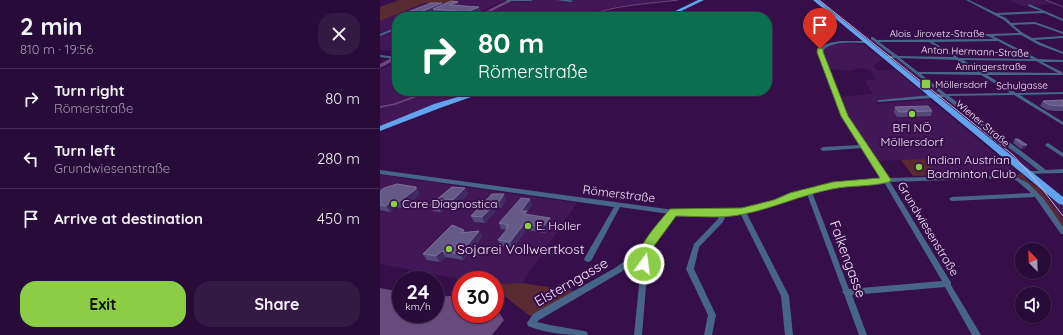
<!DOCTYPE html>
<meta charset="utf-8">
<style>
:root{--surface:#280b38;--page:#341943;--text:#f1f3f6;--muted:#a59bae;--line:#442b53;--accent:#8bce46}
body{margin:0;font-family:Quicksand,sans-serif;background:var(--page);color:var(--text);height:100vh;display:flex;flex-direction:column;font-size:15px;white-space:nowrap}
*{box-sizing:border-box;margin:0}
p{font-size:13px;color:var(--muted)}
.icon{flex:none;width:22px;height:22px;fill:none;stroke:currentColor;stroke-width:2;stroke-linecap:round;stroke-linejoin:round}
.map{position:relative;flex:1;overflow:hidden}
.details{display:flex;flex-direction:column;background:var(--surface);width:380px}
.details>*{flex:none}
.top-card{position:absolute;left:12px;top:12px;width:380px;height:84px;border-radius:16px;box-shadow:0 1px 3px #0004,0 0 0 1px var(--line);background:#0b6e4f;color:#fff;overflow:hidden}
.needle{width:26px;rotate:337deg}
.controls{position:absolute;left:635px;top:243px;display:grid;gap:8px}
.controls a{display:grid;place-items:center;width:36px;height:36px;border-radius:50%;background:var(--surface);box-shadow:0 1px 3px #0004,0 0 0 1px var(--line);font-size:20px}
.speed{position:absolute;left:12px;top:271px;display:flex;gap:8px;font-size:20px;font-weight:700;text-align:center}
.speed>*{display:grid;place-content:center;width:52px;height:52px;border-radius:50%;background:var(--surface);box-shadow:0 1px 3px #0004,0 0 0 1px var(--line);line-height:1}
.speed small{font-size:10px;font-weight:400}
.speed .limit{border:6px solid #d22;background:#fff;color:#111}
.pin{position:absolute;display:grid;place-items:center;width:34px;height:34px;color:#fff;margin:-41px -17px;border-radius:50% 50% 50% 0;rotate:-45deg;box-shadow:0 0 4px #0007}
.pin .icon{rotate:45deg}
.me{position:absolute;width:44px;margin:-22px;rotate:14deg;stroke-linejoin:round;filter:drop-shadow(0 0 3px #0008)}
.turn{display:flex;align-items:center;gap:14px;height:84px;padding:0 20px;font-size:18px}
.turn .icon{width:52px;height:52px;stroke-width:2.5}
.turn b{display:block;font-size:28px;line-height:34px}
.round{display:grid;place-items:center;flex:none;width:42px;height:42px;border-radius:16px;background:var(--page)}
.overview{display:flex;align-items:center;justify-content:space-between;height:68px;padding:0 20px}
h1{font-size:24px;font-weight:800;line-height:30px}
.button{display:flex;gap:8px;margin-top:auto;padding:8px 20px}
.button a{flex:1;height:46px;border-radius:16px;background:var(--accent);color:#111;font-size:16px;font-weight:800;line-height:46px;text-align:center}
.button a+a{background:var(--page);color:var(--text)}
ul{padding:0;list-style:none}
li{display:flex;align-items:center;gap:12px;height:60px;padding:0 20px;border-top:1px solid var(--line)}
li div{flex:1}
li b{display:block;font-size:15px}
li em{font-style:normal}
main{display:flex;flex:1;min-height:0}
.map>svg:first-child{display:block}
</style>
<main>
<section class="details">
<div class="overview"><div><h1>2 min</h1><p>810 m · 19:56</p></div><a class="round"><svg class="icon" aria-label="close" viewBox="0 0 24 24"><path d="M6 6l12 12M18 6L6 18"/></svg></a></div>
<ul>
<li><svg class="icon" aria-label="right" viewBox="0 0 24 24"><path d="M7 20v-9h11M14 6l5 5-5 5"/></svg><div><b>Turn right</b><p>Römerstraße</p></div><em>80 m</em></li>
<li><svg class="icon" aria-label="left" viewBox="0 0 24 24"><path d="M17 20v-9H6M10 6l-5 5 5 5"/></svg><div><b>Turn left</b><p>Grundwiesenstraße</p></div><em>280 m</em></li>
<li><svg class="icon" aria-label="arrive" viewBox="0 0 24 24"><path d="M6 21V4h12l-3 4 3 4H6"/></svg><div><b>Arrive at destination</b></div><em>450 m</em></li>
</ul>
<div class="button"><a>Exit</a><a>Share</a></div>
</section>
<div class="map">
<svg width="683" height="335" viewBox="0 0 683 335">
<rect width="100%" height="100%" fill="#360f4a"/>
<path fill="#421757" d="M 78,0 L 125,0 L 89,17 L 17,17 L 17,51 L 0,50 L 0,21 L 44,3 L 67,5 Z
M 152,0 L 293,0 L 247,5 L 217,11 L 201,17 L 101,17 L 133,1 L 148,2 Z
M 438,0 L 441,0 L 540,77 L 623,143 L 653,169 L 644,168 L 616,142 Z
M 630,0 L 664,0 L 673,4 L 642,6 Z
M 466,43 L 484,45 L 503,59 L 493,66 L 498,71 L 514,69 L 544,94 L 543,96 L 497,100 L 497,104 L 546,100 L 545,98 L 548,98 L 637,172 L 533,176 L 521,160 L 498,161 L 468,115 L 459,97 L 493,94 L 485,81 L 495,79 L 491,71 L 482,68 L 468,71 L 448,69 L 441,51 L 446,46 Z
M 17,61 L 17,91 L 97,91 L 43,108 L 0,126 L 0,70 Z
M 0,175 L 197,203 L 142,283 L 115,284 L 115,280 L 86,280 L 0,264 Z
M 659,188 L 679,203 L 683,208 L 683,220 Z"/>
<path fill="#5a2a32" d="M 19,0 L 78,0 L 67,5 L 44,3 L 0,21 L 0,7 Z
M 544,159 L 559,175 L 533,176 L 521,160 Z
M 642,174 L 648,181 L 659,188 L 683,220 L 683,228 L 643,179 L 633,175 Z
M 142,283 L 195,291 L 150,316 L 115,289 L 115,284 Z"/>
<path fill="#694a7d" d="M 0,288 L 21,292 L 21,314 L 55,314 L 55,297 L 70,296 L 81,301 L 81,314 L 115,314 L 115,311 L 118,311 L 124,320 L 112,335 L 0,335 Z"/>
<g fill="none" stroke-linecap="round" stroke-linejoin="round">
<path stroke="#694a7d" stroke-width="1" d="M 666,0 L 683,7
M 203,17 C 234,5 266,4 298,0"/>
<path stroke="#694a7d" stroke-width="1.5" d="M 0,107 L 15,104 L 50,91"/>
<path stroke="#694a7d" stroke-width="2.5" d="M 97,17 L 131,0"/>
<path stroke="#694a7d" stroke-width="3.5" d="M 0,66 L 17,57"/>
<path fill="#476588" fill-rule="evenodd" d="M 126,0 L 152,0 L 151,1 L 127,1 Z
M 176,0 L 189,0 L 193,1 L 192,2 Z
M 586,0 L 589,0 L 616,13 L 661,11 L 648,6 L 649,4 L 683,19 L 683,21 L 664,13 L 619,15 L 626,18 L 631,23 L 655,22 L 683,32 L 683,34 L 655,24 L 633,25 L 643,33 L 652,38 L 683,36 L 683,38 L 655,40 L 661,43 L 683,52 L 683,54 L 659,45 L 641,35 L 613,36 L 658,59 L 683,60 L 683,62 L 662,62 L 682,72 L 683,75 L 607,75 L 636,93 L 683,92 L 683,94 L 640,95 L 683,122 L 683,125 L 634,95 L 569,96 L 666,170 L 683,169 L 683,173 L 644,174 L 643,173 L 644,172 L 646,171 L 659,171 L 564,97 L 499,102 L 497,101 L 499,100 L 561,94 L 516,58 L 505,58 L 504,57 L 506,56 L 513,56 L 491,39 L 491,37 L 493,37 L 497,40 L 614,39 L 608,36 L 559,34 L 557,33 L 559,32 L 609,34 L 639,33 L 624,20 ZM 618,41 L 652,59 L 579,58 L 553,42 ZM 499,42 L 549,42 L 574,57 L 518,56 ZM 520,58 L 577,60 L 597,72 L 538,72 ZM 583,60 L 656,61 L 678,73 L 603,72 ZM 541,74 L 601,75 L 630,93 L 566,94 Z
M 59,8 L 61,9 L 44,17 L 41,17 Z
M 17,27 L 17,29 L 0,36 L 0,34 Z
M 461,41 L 488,41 L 490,42 L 488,43 C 475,43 449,40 442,52 L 466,116 L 508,178 L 633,175 L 641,179 L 649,184 L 663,198 L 683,227 L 683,234 L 681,234 L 655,197 L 572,201 L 570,200 L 569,199 L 570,198 L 572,197 L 651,193 L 637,181 L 630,178 L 510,182 L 570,281 L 571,282 L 571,285 L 601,335 L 592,335 L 565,287 L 472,295 L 487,335 L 479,335 L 464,294 L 462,292 L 463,291 L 427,194 L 416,196 L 399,203 L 366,212 L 409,296 L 413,335 L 405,335 L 401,296 L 360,213 L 346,215 L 343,222 L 319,247 L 314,269 L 336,315 L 332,335 L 324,335 L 328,315 L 306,269 L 314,244 L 338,219 L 340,215 L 296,214 L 269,250 L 262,335 L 254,335 L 262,256 L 241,272 L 159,320 L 157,322 L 170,325 L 204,331 L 207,332 L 208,335 C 186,335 168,334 148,326 L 147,323 L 153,314 L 235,268 L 264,247 L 289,214 L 240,207 L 211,261 L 208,262 L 205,261 L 204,259 L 234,207 L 0,174 L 0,170 L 294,210 L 344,211 L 362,209 L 395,200 L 412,194 L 453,183 L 502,179 L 482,148 L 443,151 L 440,149 L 443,147 L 480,145 L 462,116 L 438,52 C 443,43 452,42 461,41 ZM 504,182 L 562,281 L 469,289 L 432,192 L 453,187 Z
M 0,55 L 17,57 L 17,59 L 0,57 Z
M 668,143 L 683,153 L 683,157 L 666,146 L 665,145 L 666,144 Z"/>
<path fill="#62a4ec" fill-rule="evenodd" d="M 318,0 L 324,0 L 289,17 L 283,17 Z
M 433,0 L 438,0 L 683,197 L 683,205 L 679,204 Z
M 98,91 L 108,91 L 60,108 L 0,131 L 0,126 L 54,104 Z"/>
<path stroke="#cab8d5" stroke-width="1" d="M 439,0 L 633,155 L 656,181 L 683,216"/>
</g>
<path fill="#54487b" d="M 62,3 L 63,5 L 99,7 L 100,11 L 89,17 L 55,14 L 53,10 L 37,17 L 18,17 L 17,16 Z
M 683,100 L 683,111 L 675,111 L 667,110 L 660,106 L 663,101 Z
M 515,107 L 552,111 L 551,116 L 517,117 L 514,112 Z
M 635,139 L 647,145 L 645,148 L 641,149 L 633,143 Z
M 36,187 L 39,193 L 39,195 L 23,208 L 15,207 L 10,212 L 0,210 L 0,191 Z
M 85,188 L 88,194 L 76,206 L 69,204 L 61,212 L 53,211 L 50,205 Z
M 112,194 L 126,200 L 121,208 L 119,207 L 105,223 L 94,222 L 91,216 Z
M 150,199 L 152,205 L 147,212 L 148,215 L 170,218 L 172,224 L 165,233 L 146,230 L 133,248 L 121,246 L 118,240 L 127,230 L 121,229 L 119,223 Z
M 84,230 L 85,232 L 99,231 L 102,237 L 83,260 L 65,257 L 60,262 L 47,260 L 43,254 Z"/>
<path fill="#412a61" d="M 78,2 L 80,6 L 70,5 Z
M 62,3 L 63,5 L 53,9 L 53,10 L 37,17 L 30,17 Z
M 99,7 L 100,11 L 89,17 L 87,12 Z
M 643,145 L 647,145 L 645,148 L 641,149 Z
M 36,187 L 39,193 L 39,195 L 23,208 L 19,202 Z
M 85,188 L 88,194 L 76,206 L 73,200 Z
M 124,194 L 126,200 L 121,208 L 119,202 Z
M 66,199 L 69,204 L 61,212 L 58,206 Z
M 150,199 L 152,205 L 147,212 L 149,217 L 141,211 Z
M 11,201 L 15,207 L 10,212 L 6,206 Z
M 117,202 L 119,207 L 105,223 L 102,217 Z
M 170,218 L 172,224 L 165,233 L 163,227 Z
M 144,224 L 146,230 L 133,248 L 130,242 Z
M 99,231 L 102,237 L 83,260 L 80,254 Z
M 62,251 L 65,257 L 60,262 L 56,256 Z"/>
<path fill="#655988" stroke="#7b6f9a" d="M 71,1 L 78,2 L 70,5 L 99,7 L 87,12 L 53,9 Z
M 51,3 L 62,3 L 29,17 L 17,16 Z
M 683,100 L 683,106 L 669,105 L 663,101 Z
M 548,106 L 552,111 L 519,112 L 515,107 Z
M 635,139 L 638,139 L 647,145 L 643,145 Z
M 17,184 L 36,187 L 36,189 L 19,202 L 11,201 L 6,206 L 0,205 L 0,191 L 4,188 Z
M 72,187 L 85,188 L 73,200 L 66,199 L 58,206 L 50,205 Z
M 112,194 L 124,194 L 119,202 L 117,202 L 102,217 L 91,216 Z
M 141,198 L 150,199 L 141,211 L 147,211 L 144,214 L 170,218 L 163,227 L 144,224 L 130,242 L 118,240 L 128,228 L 126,227 L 129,225 L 119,223 Z
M 72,225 L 84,230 L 81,233 L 99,231 L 80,254 L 62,251 L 56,256 L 43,254 Z"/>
<path fill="#8bce46" stroke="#5a862e" d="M 438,48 L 443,49 L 443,52 L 468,116 L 511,180 L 509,182 C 491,187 470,185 452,189 C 421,195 394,208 364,214 C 342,219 318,216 296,216 L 271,250 L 268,267 L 264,268 L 260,267 C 251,250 280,222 290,209 L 362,208 L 394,200 L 410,193 L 453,182 L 500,178 L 461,116 L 437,52 Z"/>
<g fill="#8bce46" stroke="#360f4a" stroke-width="1.5">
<rect x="541" y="79" width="10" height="10" rx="2"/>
<circle cx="532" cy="114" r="4"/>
<circle cx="539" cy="167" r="4"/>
<circle cx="14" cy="204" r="4"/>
<circle cx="148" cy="226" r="4"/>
<circle cx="69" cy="249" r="4"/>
</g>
<g text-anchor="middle" stroke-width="4" stroke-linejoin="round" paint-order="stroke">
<g font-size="10" fill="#f1e5fa" stroke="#360f4a">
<text x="557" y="37">Alois Jirovetz-Straße</text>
<text transform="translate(595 51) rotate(2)" y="4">Anton Hermann-Straße</text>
<text x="611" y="70">Anningerstraße</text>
<text transform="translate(642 85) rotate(-1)" y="4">Schulgasse</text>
<text transform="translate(603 123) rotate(40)" y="4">Wiener Straße</text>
</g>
<g font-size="10" fill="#f1e5fa" stroke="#360f4a" text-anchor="start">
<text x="555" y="88">Möllersdorf</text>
</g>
<g font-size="12" fill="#f1e5fa" stroke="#360f4a" text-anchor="start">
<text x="532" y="132" text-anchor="middle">BFI NÖ<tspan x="532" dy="14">Möllersdorf</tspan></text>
<text x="547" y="164">Indian Austrian<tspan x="547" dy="14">Badminton Club</tspan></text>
<text x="22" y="208">Care Diagnostica</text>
<text x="156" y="230">E. Holler</text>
</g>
<g font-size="12" fill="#f1e5fa" stroke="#360f4a">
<text transform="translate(239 194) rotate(7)" y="4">Römerstraße</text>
<text transform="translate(548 229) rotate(59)" y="4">Grundwiesenstraße</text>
</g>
<g font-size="14" fill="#f1e5fa" stroke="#360f4a" text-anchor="start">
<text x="77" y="254">Sojarei Vollwertkost</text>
</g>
<g font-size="14" fill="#f1e5fa" stroke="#360f4a">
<text transform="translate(468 259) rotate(70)" y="5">Falkengasse</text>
<text transform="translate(191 282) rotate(-30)" y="5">Elsterngasse</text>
</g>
</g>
</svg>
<div class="controls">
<a><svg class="needle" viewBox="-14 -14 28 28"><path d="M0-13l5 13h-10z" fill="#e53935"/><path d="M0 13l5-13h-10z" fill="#a59bae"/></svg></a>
<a><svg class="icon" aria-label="sound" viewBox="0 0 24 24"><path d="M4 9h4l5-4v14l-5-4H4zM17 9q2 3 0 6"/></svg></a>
</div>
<div class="speed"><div>24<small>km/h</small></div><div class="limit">30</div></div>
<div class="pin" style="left:440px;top:49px;background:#d93025"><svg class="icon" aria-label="arrive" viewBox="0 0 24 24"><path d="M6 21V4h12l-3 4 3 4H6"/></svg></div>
<svg class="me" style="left:264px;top:264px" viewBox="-20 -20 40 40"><circle r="17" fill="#8bce46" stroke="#fff" stroke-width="3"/><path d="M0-11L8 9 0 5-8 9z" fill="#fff"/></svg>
<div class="top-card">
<div class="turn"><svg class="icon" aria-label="right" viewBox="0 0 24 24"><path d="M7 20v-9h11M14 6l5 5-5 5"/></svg><div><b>80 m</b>Römerstraße</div></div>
</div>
</div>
</main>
